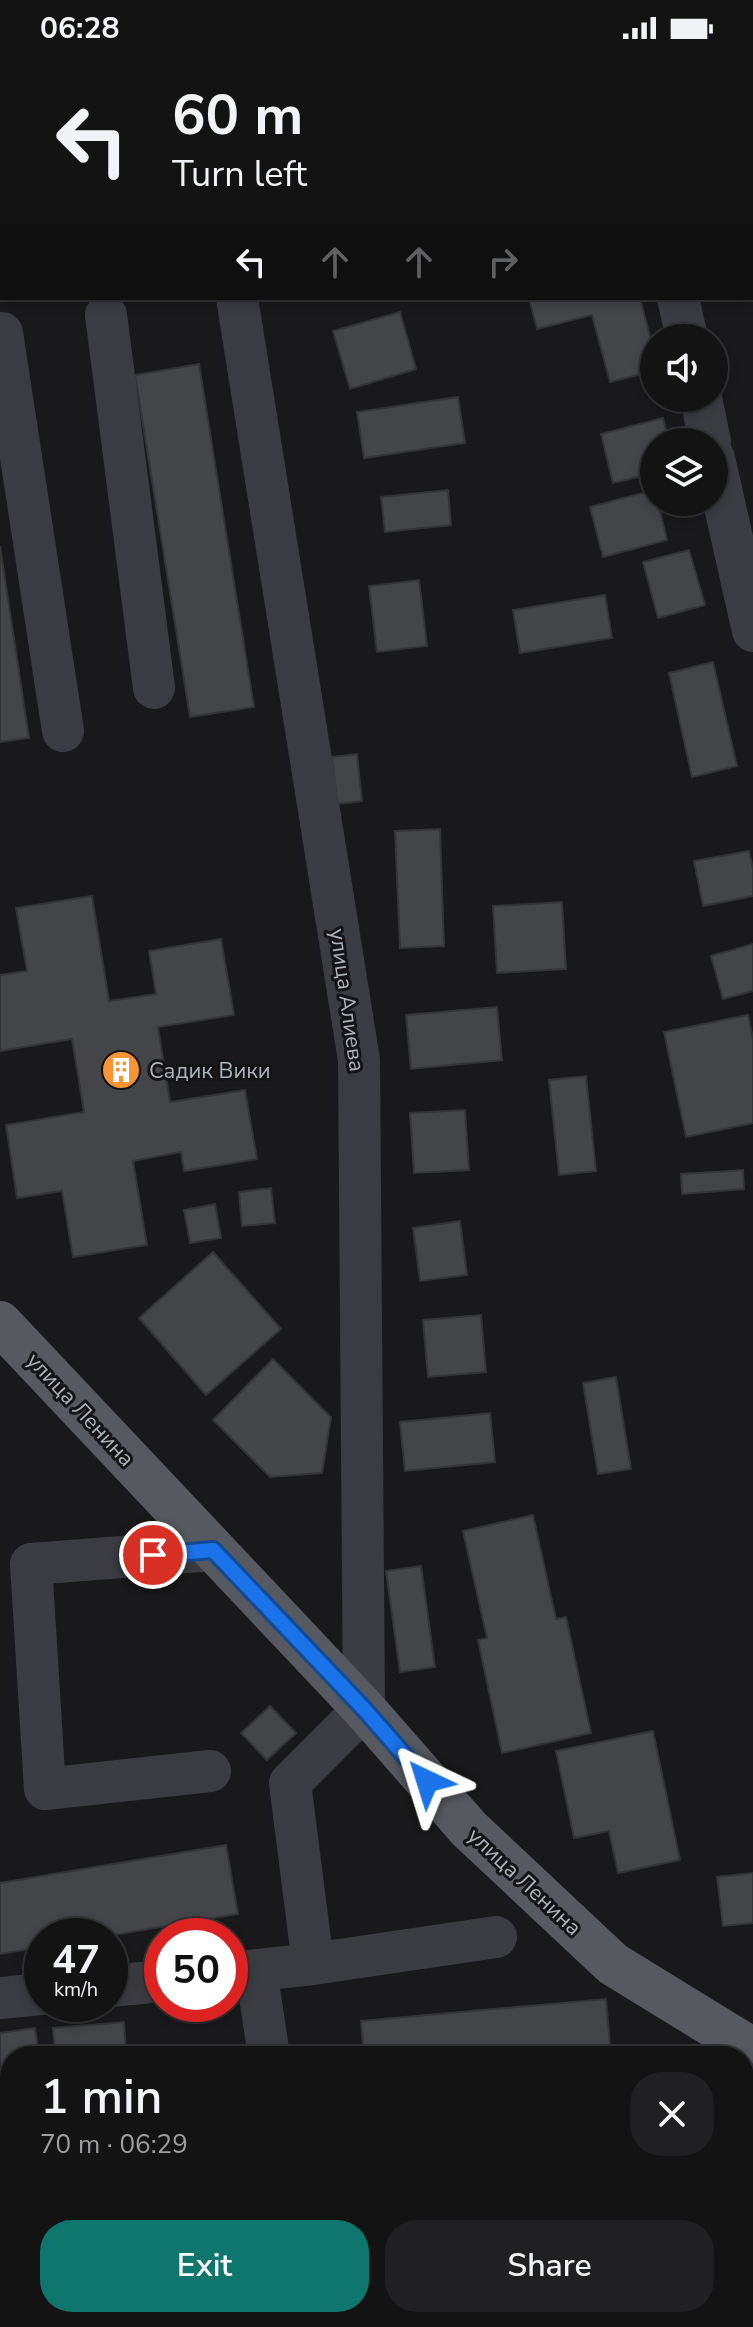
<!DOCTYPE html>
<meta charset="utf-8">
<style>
:root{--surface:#131314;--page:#202022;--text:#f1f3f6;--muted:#9d9ea0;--line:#323234;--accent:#0f766e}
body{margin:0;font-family:"Nunito Sans",sans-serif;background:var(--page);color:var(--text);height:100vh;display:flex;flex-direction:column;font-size:30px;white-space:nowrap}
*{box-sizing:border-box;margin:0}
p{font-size:26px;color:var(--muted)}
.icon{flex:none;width:44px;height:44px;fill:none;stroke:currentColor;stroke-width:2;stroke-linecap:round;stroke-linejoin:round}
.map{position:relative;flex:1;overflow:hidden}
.sheet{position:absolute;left:0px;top:1990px;width:754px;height:282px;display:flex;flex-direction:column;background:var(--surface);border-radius:32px 32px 0 0;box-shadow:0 4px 12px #0003,0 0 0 2px var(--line)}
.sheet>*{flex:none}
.guide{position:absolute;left:0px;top:0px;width:754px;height:244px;box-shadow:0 4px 12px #0003,0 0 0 2px var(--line);background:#131314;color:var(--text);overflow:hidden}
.controls{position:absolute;left:640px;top:268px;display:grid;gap:16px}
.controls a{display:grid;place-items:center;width:88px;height:88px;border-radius:50%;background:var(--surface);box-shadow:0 4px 12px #0003,0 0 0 2px var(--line);font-size:40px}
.speed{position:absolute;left:24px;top:1862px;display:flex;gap:16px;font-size:40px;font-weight:700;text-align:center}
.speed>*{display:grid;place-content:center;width:104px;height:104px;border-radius:50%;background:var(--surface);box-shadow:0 4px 12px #0003,0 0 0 2px var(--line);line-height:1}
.speed small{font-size:20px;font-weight:400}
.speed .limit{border:12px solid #d22;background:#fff;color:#111}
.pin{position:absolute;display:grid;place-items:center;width:68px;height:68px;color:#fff;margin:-34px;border:4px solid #fff;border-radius:50%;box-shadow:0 2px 8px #0007}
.me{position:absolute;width:88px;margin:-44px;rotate:319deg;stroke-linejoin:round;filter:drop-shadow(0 0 6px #0008)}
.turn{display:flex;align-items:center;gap:28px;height:168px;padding:0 40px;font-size:36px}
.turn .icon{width:104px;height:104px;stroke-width:2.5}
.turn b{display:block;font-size:56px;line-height:68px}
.lanes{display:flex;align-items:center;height:76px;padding:0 40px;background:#0003;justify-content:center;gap:40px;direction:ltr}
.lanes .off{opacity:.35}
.round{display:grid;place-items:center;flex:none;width:84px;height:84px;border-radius:32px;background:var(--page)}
.summary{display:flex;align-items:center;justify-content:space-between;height:136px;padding:0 40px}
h1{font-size:48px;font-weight:600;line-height:60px}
.primary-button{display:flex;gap:16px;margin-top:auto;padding:16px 40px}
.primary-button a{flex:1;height:92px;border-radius:32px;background:var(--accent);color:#fff;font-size:32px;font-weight:600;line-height:92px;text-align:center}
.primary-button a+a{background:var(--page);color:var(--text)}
.status{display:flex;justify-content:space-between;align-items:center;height:56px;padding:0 40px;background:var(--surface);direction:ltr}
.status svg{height:22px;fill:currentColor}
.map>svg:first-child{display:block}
</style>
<div class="status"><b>06:28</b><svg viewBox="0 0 49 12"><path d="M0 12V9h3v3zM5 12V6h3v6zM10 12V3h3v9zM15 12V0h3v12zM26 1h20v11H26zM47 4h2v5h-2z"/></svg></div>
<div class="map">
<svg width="753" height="2271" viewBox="0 0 753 2271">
<rect width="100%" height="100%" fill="#19191b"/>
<path fill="#434548" stroke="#333437" stroke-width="2" d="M 529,242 L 640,242 L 654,296 L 654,315 L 610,326 L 592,259 L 537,273 Z
M 400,256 L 416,313 L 350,333 L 333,275 Z
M 199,308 L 254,651 L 190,661 L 135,319 Z
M 458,341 L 465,387 L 364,402 L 357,356 Z
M 663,362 L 669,386 L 654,386 L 654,417 L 613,427 L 601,378 Z
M 448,434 L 451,469 L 385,476 L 381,441 Z
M 654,434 L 654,446 L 658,446 L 667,484 L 603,501 L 590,451 Z
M 0,490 L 29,682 L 0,686 Z
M 689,494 L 705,549 L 658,562 L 643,506 Z
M 419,524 L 427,590 L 377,596 L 369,530 Z
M 605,539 L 612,582 L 520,597 L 513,554 Z
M 713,606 L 737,710 L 692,721 L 669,617 Z
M 357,698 L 362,745 L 337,748 L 332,701 Z
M 440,773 L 444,890 L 400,892 L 395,775 Z
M 749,795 L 753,813 L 753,840 L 703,850 L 694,805 Z
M 92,840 L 109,945 L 156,938 L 149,895 L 221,883 L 234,959 L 158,971 L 170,1046 L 245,1034 L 257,1103 L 184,1115 L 181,1096 L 133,1105 L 147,1189 L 73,1201 L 62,1135 L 17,1142 L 6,1069 L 84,1056 L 72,983 L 0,995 L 0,919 L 27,915 L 16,852 Z
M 562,846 L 566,913 L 497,917 L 493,850 Z
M 753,888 L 753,935 L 723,943 L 711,900 Z
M 497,951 L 502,1004 L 411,1013 L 406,959 Z
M 748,959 L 753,983 L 753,1067 L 686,1081 L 664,976 Z
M 586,1020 L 596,1115 L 559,1119 L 549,1024 Z
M 465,1054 L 469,1114 L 414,1117 L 410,1057 Z
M 743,1114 L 744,1133 L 682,1138 L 681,1118 Z
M 271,1132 L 275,1167 L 242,1170 L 239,1136 Z
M 215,1148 L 221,1182 L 190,1187 L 184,1154 Z
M 460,1165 L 467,1219 L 420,1225 L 413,1172 Z
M 213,1196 L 281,1273 L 206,1339 L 139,1262 Z
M 481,1259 L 486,1316 L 428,1321 L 423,1264 Z
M 273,1303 L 331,1361 L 322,1417 L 270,1421 L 213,1364 Z
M 616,1321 L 631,1413 L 598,1418 L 583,1327 Z
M 490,1357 L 495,1406 L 405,1415 L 400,1366 Z
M 533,1459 L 556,1563 L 566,1561 L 591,1677 L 502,1697 L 478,1584 L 487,1582 L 463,1475 Z
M 421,1510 L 435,1611 L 400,1616 L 386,1515 Z
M 270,1650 L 296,1677 L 267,1704 L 241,1677 Z
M 653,1675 L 680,1804 L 618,1817 L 609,1775 L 574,1782 L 556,1695 Z
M 226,1789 L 238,1858 L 107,1880 L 42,1880 L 42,1891 L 0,1898 L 0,1827 Z
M 753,1817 L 753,1867 L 723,1870 L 717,1821 Z
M 606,1943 L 611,2000 L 364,2000 L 361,1965 Z
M 124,1966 L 126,2000 L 55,2000 L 53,1972 Z
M 35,1972 L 39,2000 L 10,2000 L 10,2007 L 0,2008 L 0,1977 Z
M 744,2081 L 753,2087 L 753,2150 L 744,2164 Z
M 747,2251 L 753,2256 L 753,2271 L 731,2271 L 738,2262 L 744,2262 Z
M 69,2262 L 86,2262 L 95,2271 L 60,2271 Z
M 239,2262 L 316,2262 L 310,2271 L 253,2271 Z
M 605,2262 L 672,2262 L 664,2271 L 597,2271 Z"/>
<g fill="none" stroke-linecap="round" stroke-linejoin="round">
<path stroke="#3a3c41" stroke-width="42" d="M 173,0 L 173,2
M 624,0 L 624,2
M 752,218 L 753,218
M 678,242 L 687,282
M 106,259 L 154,632
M 2,277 L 63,675
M 701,342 L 710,386
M 714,402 L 753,575
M 210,1715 L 45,1733 L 31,1508 L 213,1494
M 313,1908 L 496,1881
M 256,1914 L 269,2000
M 230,1917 L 313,1908 L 290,1727 L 364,1653 L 359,1004 L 237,242
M 110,1930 L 162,1925
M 0,1942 L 42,1938
M 748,2218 L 753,2207"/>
<path stroke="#565a60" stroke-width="44" d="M 0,1267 L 364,1653 L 469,1773 L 613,1908 L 753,1994"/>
</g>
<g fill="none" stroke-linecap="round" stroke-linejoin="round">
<defs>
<path id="route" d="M 153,1499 L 213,1494 L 364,1653 L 427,1725"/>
</defs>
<use href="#route" stroke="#114b97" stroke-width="20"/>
<use href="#route" stroke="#1a73e8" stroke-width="14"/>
</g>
<defs>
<symbol id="building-disc" viewBox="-11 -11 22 22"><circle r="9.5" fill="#f89434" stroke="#141416"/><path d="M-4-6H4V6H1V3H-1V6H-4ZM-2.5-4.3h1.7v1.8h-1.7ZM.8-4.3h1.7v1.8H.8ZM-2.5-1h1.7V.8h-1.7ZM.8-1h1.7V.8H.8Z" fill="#fff"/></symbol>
</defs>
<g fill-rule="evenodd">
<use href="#building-disc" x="99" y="992" width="44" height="44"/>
</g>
<g text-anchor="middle" stroke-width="6" stroke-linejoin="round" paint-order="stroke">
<g font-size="22" fill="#abb3bb" stroke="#141416">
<text transform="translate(348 944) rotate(82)" y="8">улица Алиева</text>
<text transform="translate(81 1353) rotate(47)" y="8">улица Ленина</text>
<text transform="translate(525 1825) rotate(43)" y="8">улица Ленина</text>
</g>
<g font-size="22" fill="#abb3bb" stroke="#141416" text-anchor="start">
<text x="149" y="1022">Садик Вики</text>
</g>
</g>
</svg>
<div class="controls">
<a><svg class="icon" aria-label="sound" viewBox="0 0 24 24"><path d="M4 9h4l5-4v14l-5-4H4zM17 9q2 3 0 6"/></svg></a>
<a><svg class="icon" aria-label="layers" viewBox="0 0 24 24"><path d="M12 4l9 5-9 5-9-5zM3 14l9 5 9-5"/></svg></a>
</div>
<div class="speed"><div>47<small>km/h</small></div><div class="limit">50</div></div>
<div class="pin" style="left:153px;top:1499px;background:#d93025"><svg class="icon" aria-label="arrive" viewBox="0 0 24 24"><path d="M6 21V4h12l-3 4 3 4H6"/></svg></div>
<svg class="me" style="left:427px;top:1725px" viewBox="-20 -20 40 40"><path d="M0-17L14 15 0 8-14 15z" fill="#1a73e8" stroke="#fff" stroke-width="4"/></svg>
<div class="guide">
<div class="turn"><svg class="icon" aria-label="left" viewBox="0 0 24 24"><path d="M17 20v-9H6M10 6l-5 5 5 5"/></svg><div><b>60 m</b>Turn left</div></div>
<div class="lanes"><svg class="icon" aria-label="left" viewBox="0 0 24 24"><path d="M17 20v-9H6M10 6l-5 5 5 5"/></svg><svg class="icon off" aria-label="ahead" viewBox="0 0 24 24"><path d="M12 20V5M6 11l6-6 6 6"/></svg><svg class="icon off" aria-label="ahead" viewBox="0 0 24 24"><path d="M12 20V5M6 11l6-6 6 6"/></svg><svg class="icon off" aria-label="right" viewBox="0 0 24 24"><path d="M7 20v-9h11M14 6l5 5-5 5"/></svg></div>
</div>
<section class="sheet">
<div class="summary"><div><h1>1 min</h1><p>70 m · 06:29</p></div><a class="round"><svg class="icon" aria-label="close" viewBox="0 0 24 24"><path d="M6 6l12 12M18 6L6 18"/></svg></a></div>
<div class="primary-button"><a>Exit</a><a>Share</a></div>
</section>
</div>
